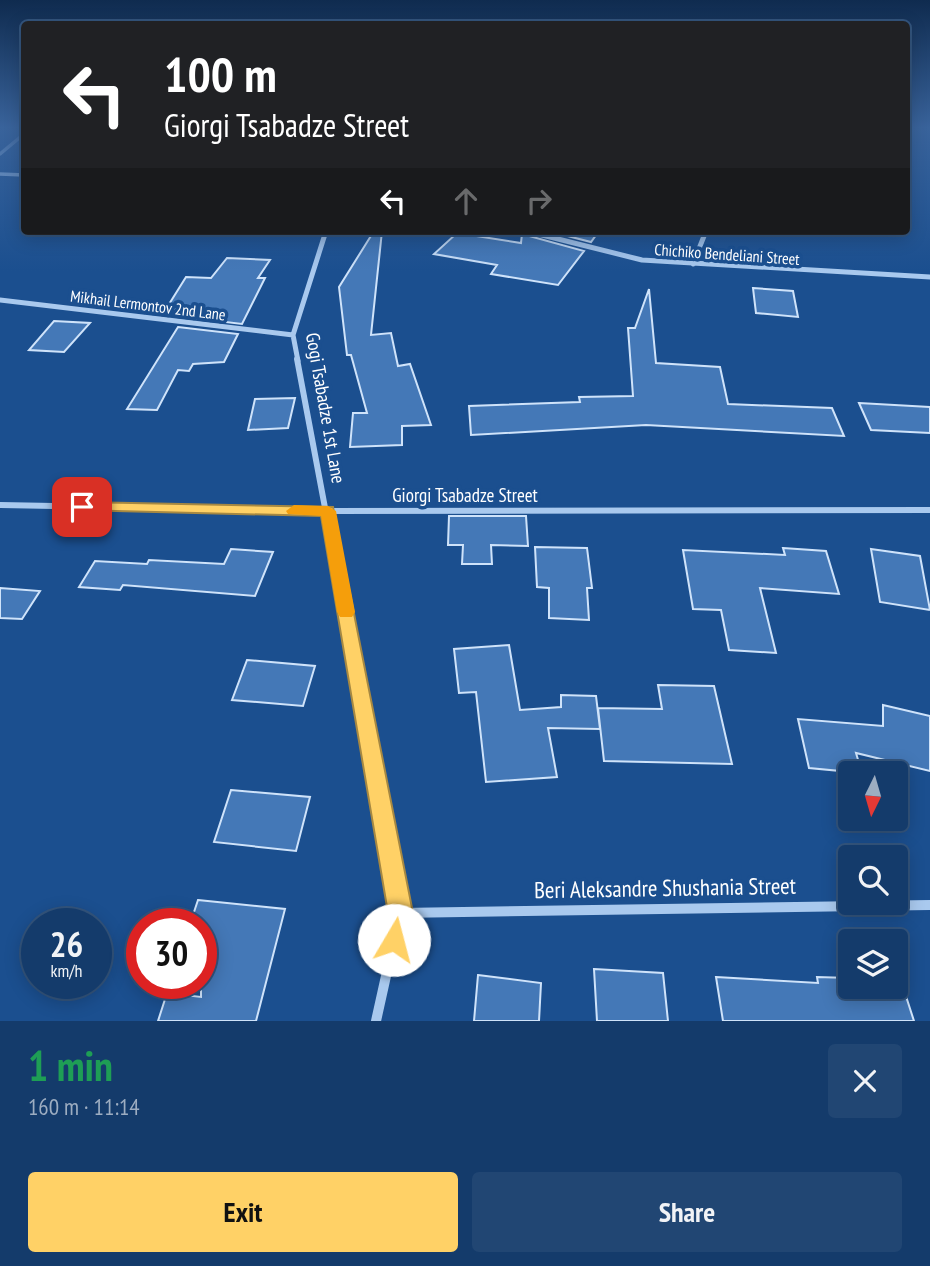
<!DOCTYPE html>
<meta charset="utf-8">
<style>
:root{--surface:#143b6b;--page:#214673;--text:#f1f3f6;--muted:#9dadc1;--line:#33557e;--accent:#ffd166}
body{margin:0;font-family:"PT Sans Narrow",sans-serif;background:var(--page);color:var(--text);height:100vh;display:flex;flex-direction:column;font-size:26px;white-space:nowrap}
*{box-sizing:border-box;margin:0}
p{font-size:23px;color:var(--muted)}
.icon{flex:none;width:38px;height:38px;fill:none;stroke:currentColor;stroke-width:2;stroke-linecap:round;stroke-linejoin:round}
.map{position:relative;height:1021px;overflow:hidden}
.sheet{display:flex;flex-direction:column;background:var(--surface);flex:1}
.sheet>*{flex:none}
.banner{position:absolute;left:21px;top:21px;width:889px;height:214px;border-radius:7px;box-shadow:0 4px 18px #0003,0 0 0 2px var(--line);background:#202124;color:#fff;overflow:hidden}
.needle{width:46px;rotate:185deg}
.fabs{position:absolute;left:838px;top:761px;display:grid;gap:14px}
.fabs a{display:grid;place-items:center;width:70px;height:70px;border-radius:7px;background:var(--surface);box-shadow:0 4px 18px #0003,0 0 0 2px var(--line);font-size:35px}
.speed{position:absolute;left:21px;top:908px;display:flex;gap:14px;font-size:35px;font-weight:700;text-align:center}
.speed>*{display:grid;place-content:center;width:91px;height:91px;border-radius:50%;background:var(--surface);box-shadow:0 4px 18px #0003,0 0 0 2px var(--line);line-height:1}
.speed small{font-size:18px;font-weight:400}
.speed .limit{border:10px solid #d22;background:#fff;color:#111}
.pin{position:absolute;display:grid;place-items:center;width:60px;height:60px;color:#fff;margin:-30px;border-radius:14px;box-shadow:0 4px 10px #0006}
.me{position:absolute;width:77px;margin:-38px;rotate:8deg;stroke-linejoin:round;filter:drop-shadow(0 0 5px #0008)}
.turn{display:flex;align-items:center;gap:24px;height:147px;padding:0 28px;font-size:32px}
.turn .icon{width:91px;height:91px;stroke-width:2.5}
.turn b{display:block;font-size:49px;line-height:60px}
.lanes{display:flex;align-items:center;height:66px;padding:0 28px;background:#0003;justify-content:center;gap:35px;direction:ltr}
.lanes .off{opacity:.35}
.round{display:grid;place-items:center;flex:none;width:74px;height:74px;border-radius:7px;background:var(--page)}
.summary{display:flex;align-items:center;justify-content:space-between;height:119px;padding:0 28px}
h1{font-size:42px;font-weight:700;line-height:52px;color:#1e9e55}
.action{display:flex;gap:14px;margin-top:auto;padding:14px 28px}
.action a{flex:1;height:80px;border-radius:7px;background:var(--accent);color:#111;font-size:28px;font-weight:700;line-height:80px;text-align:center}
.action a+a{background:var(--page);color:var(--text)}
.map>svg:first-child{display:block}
</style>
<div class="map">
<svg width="930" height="1021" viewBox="0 0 930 1021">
<rect width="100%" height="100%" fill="#1b4f8f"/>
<path fill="#4478b7" stroke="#cfe3fa" stroke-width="2" d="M 374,231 L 382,231 L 371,335 L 391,333 L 398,366 L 410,364 L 431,425 L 402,426 L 402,445 L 350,447 L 353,413 L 367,413 L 351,355 L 347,355 L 339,287 Z
M 548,231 L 599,231 L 591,242 Z
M 457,233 L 521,243 L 522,234 L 584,251 L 558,285 L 491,274 L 497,265 L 434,254 Z
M 227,258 L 270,260 L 258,278 L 265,278 L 242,324 L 184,317 L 188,309 L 166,309 L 186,277 L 211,278 Z
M 753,288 L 793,291 L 798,317 L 756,313 Z
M 649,289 L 656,363 L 720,367 L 728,404 L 832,408 L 844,436 L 646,425 L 471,435 L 469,406 L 580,402 L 579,397 L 633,396 L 628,328 L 635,328 Z
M 54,321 L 90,323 L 64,352 L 29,350 Z
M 178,327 L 238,334 L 224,362 L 193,364 L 189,371 L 178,370 L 157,410 L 127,409 Z
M 295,398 L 288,428 L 248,430 L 255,399 Z
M 859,403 L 930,407 L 930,433 L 871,430 Z
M 449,516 L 526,516 L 528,546 L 491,545 L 492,564 L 462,564 L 463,545 L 448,545 Z
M 535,547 L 587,548 L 592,588 L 587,588 L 589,620 L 549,618 L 549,588 L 537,587 Z
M 783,548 L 826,551 L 839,594 L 760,588 L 776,653 L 729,650 L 721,610 L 693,609 L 683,550 L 785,555 Z
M 231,549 L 273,552 L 255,596 L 123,585 L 120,590 L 79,587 L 95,561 L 147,564 L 149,560 L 224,564 Z
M 871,549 L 920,556 L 930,610 L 880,602 Z
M 0,588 L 40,591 L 22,619 L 0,618 Z
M 509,645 L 520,710 L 561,707 L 561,695 L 596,696 L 600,729 L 548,728 L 557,777 L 486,782 L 476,692 L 459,693 L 454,649 Z
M 247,660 L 315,666 L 303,706 L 232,700 Z
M 658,685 L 714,686 L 732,764 L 604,761 L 598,708 L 662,709 Z
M 883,705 L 930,716 L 930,771 L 856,753 L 862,773 L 809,768 L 798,719 L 883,726 Z
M 231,790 L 310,797 L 296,851 L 214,842 Z
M 198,900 L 285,909 L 256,1021 L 158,1021 L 167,993 L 201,997 L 201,924 L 190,924 Z
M 594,969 L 663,973 L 668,1021 L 597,1021 Z
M 478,975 L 541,983 L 539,1021 L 474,1021 Z
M 716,977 L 818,983 L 817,977 L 850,978 L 850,987 L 903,987 L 914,1021 L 723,1021 Z"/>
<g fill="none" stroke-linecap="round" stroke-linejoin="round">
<path stroke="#a9c9ee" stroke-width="3.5" d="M 0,154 L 24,134
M 0,174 L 24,175"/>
<path stroke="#a9c9ee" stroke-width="5" d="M 526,231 L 642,260 L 930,277
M 693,264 L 706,231
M 0,300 L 293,335
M 298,361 L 293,335 L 326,231"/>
<path stroke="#a9c9ee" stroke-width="6" d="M 297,359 L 329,529
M 0,505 L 328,511 L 930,510"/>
<path stroke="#a9c9ee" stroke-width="8" d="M 329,527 L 369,745"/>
<path stroke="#a9c9ee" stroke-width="10" d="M 368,743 L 400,913 L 376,1021
M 400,913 L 930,905"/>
</g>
<linearGradient id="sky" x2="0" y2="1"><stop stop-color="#0f2b4f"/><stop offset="0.47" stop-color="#39639b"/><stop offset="1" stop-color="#39639b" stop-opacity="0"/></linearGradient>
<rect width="930" height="271" fill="url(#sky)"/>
<path fill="#ffd166" stroke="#a68842" stroke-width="2" d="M 82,502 L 333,507 L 413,913 L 403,949 L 394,952 L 385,949 L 382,940 L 388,913 L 321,516 L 76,510 L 76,503 Z"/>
<path fill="#f59e0b" d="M 294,505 L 328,506 L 336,511 L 355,612 L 352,617 L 340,617 L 337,612 L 321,516 L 288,514 L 286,511 Z"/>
<g text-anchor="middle" stroke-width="7" stroke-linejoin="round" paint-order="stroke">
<g font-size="16" fill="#fff" stroke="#1b4f8f">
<text transform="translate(727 254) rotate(4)" y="6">Chichiko Bendeliani Street</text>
<text transform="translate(148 305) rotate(7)" y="6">Mikhail Lermontov 2nd Lane</text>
</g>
<g font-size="19" fill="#fff" stroke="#1b4f8f">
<text transform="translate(326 408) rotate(80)" y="7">Gogi Tsabadze 1st Lane</text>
<text x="465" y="502">Giorgi Tsabadze Street</text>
</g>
<g font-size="23" fill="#fff" stroke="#1b4f8f">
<text transform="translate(665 888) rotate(-1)" y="8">Beri Aleksandre Shushania Street</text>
</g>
</g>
</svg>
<div class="fabs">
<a><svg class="needle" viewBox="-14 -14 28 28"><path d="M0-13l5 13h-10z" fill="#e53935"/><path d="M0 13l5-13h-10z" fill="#9dadc1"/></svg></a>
<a><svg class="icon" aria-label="search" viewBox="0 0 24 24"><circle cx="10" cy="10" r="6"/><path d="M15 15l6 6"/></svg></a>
<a><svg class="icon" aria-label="layers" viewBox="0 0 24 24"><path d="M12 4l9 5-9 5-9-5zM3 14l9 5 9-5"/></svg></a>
</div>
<div class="speed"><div>26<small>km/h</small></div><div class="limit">30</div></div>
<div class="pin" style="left:82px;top:507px;background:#d93025"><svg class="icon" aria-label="arrive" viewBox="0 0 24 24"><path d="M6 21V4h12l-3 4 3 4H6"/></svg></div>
<svg class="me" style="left:394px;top:940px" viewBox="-20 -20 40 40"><circle r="19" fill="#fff"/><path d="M0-13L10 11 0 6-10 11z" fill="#ffd166"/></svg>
<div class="banner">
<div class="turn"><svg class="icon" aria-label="left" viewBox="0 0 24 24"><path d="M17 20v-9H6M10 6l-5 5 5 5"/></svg><div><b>100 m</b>Giorgi Tsabadze Street</div></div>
<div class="lanes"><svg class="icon" aria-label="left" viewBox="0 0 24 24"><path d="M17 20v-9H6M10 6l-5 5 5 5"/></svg><svg class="icon off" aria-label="ahead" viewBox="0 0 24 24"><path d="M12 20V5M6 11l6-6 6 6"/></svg><svg class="icon off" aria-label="right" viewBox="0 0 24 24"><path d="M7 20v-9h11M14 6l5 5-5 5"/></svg></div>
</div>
</div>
<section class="sheet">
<div class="summary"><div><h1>1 min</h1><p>160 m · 11:14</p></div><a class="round"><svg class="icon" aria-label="close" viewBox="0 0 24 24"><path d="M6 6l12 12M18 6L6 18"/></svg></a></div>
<div class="action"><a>Exit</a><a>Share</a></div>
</section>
